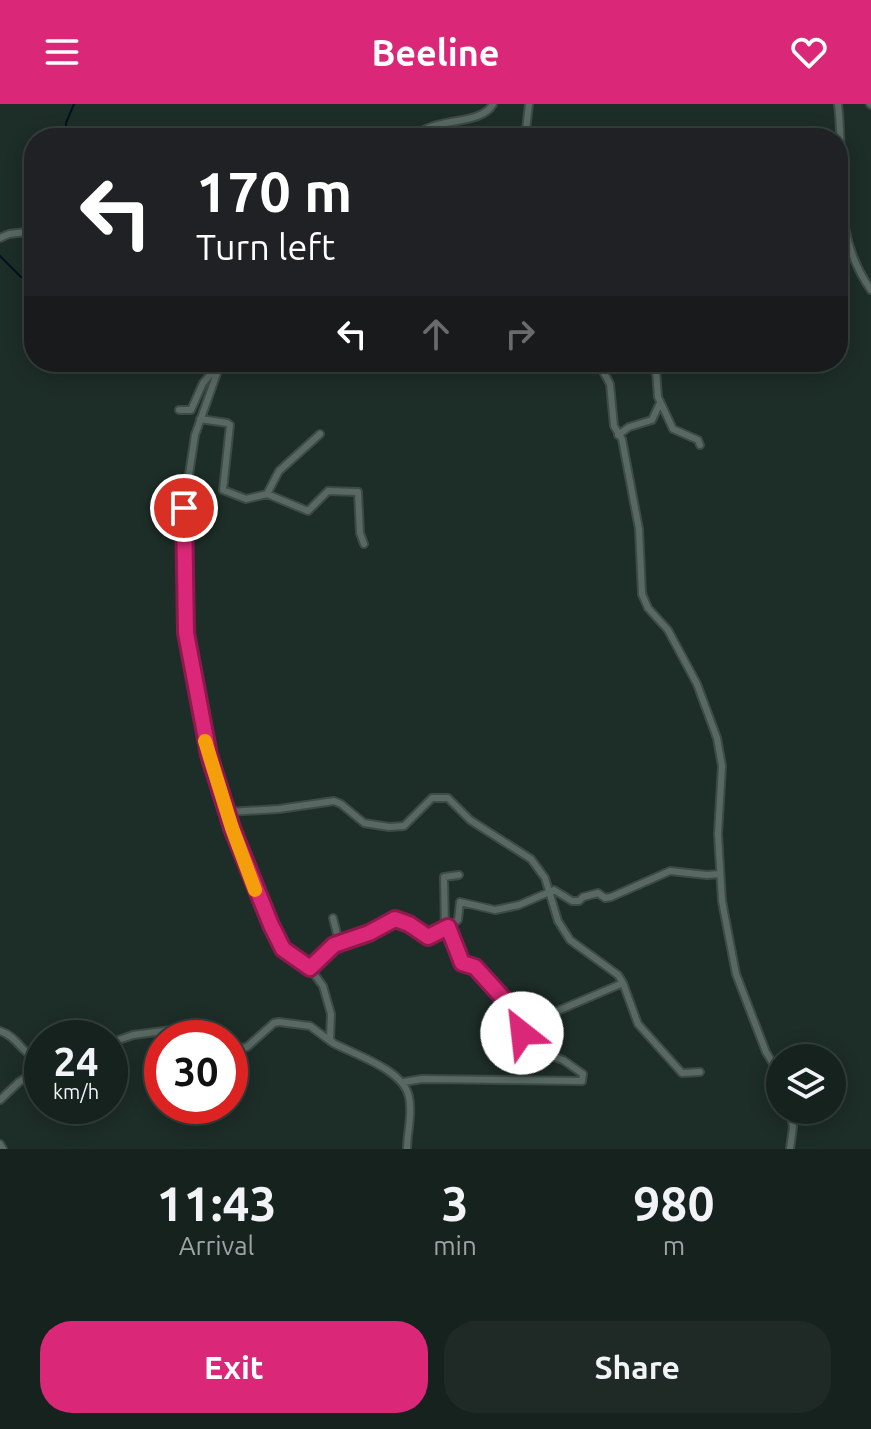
<!DOCTYPE html>
<style>
:root{--surface:#16221d;--page:#1f2a26;--text:#f1f3f6;--muted:#9ea4a4;--line:#353f3b;--accent:#db2777}
body{margin:0;font-family:Ubuntu,sans-serif;background:var(--page);color:var(--text);height:100vh;display:flex;flex-direction:column;font-size:30px;white-space:nowrap}
*{box-sizing:border-box;margin:0}
p{font-size:26px;color:var(--muted)}
.icon{flex:none;width:44px;height:44px;fill:none;stroke:currentColor;stroke-width:2;stroke-linecap:round;stroke-linejoin:round}
.map{position:relative;height:1045px;overflow:hidden}
.panel{display:flex;flex-direction:column;background:var(--surface);flex:1}
.panel>*{flex:none}
.top-card{position:absolute;left:24px;top:24px;width:824px;height:244px;border-radius:32px;box-shadow:0 4px 20px #0003,0 0 0 2px var(--line);background:#202124;color:#fff;overflow:hidden}
.buttons{position:absolute;left:766px;top:940px;display:grid;gap:16px}
.buttons a{display:grid;place-items:center;width:80px;height:80px;border-radius:50%;background:var(--surface);box-shadow:0 4px 20px #0003,0 0 0 2px var(--line);font-size:40px}
.speed{position:absolute;left:24px;top:916px;display:flex;gap:16px;font-size:40px;font-weight:700;text-align:center}
.speed>*{display:grid;place-content:center;width:104px;height:104px;border-radius:50%;background:var(--surface);box-shadow:0 4px 20px #0003,0 0 0 2px var(--line);line-height:1}
.speed small{font-size:20px;font-weight:400}
.speed .limit{border:12px solid #d22;background:#fff;color:#111}
.pin{position:absolute;display:grid;place-items:center;width:68px;height:68px;color:#fff;margin:-34px;border:4px solid #fff;border-radius:50%;box-shadow:0 2px 8px #0007}
.me{position:absolute;width:88px;margin:-44px;rotate:331deg;stroke-linejoin:round;filter:drop-shadow(0 0 6px #0008)}
.turn{display:flex;align-items:center;gap:28px;height:168px;padding:0 40px;font-size:36px}
.turn .icon{width:104px;height:104px;stroke-width:2.5}
.turn b{display:block;font-size:56px;line-height:68px}
.lanes{display:flex;align-items:center;height:76px;padding:0 40px;background:#0003;justify-content:center;gap:40px;direction:ltr}
.lanes .off{opacity:.35}
.eta{display:flex;justify-content:space-evenly;align-items:center;height:136px;text-align:center}
.eta b{font-size:48px;font-weight:700;line-height:56px}
.action{display:flex;gap:16px;margin-top:auto;padding:16px 40px}
.action a{flex:1;height:92px;border-radius:32px;background:var(--accent);color:#fff;font-size:32px;font-weight:700;line-height:92px;text-align:center}
.action a+a{background:var(--page);color:var(--text)}
header{display:flex;justify-content:space-between;align-items:center;height:104px;padding:0 40px;background:var(--accent);color:#fff;font-size:36px;font-weight:700}
.map>svg:first-child{display:block}
</style>
<header><svg class="icon" aria-label="menu" viewBox="0 0 24 24"><path d="M4 6h16M4 12h16M4 18h16"/></svg>Beeline<svg class="icon" aria-label="heart" viewBox="0 0 24 24"><path d="M12 20l-8-8c-3-5 5-10 8-4 3-6 11-1 8 4z"/></svg></header>
<div class="map">
<svg width="871" height="1045" viewBox="0 0 871 1045">
<rect width="100%" height="100%" fill="#1d2d27"/>
<g fill="none" stroke-linecap="round" stroke-linejoin="round">
<path stroke="#00131e" stroke-width="2" d="M 66,34 L 66,19 L 74,0
M 0,152 L 21,173 L 34,174"/>
<defs>
<path id="street" d="M 838,0 C 846,67 829,127 871,186
M 870,0 L 871,1
M 412,34 C 436,11 480,23 493,0
M 525,34 L 529,0
M 0,134 L 9,130 L 34,127
M 221,258 L 195,331 L 184,404 L 189,548 L 206,639 L 232,724 L 257,792 L 283,845 L 309,863 L 323,882 L 331,910 L 330,935 L 333,939 C 356,951 404,966 409,993 C 413,1010 407,1028 407,1045
M 598,258 L 610,280 L 614,322 L 622,335 L 639,425 L 642,490 L 648,504 L 668,526 L 697,580 L 717,634 L 722,662 L 718,730 L 722,797 L 736,870 L 766,948 L 780,971
M 640,258 L 656,267 L 658,293 L 673,325 L 698,336 L 700,341
M 179,306 L 191,306 L 203,279 L 217,263
M 200,315 L 227,319 L 230,321 L 223,386 L 246,395 L 267,390 L 308,407 L 328,387 L 358,388 L 360,429 L 364,440
M 618,331 L 629,323 L 652,316 L 660,299
M 267,390 L 279,367 L 320,330
M 227,708 L 279,705 L 334,697 L 341,700 L 364,719 L 389,723 L 404,722 L 432,694 L 448,694 L 470,716 L 531,755 L 545,774 L 558,817 L 570,836 L 618,871 L 623,879
M 333,814 L 339,838
M 445,825 L 444,773 L 459,771
M 310,864 L 334,841 L 369,829 L 395,815 L 409,820 L 431,832 L 458,816 L 460,798 L 495,806 L 519,801 L 554,786 L 572,797 L 579,797 L 583,793 L 598,789 L 605,794 L 611,793 L 670,767 L 707,771 L 719,770
M 523,918 L 537,911 L 548,911 L 623,879 L 638,920 L 682,969 L 700,968
M 0,927 C 18,932 24,954 42,956
M 110,939 L 133,931 L 171,926 L 194,919 L 207,924 L 216,934
M 230,946 L 247,943 L 274,919 L 279,918 L 310,922 L 333,939
M 404,978 L 422,975 L 582,977 L 583,970 L 563,956 L 540,948 L 530,940 L 522,929 L 522,915 L 475,863 L 462,859 L 448,823
M 0,996 L 19,978 L 42,963
M 790,1006 L 793,1023 L 790,1045
M 0,1040 L 3,1045"/>
</defs>
<use href="#street" stroke="#3d4a46" stroke-width="10"/>
<use href="#street" stroke="#586963" stroke-width="6"/>
</g>
<g fill="none" stroke-linecap="round" stroke-linejoin="round">
<defs>
<path id="route" d="M 184,404 L 186,529 L 209,651 L 232,724 L 271,821 L 283,845 L 310,864 L 334,841 L 369,829 L 395,815 L 409,820 L 428,833 L 448,823 L 462,859 L 475,863 L 522,915 L 522,929"/>
</defs>
<use href="#route" stroke="#8e194d" stroke-width="20"/>
<use href="#route" stroke="#db2777" stroke-width="14"/>
<path stroke="#f59e0b" stroke-width="14" d="M 205,637 L 232,724 L 255,786"/>
</g>
</svg>
<div class="buttons">
<a><svg class="icon" aria-label="layers" viewBox="0 0 24 24"><path d="M12 4l9 5-9 5-9-5zM3 14l9 5 9-5"/></svg></a>
</div>
<div class="speed"><div>24<small>km/h</small></div><div class="limit">30</div></div>
<div class="pin" style="left:184px;top:404px;background:#d93025"><svg class="icon" aria-label="arrive" viewBox="0 0 24 24"><path d="M6 21V4h12l-3 4 3 4H6"/></svg></div>
<svg class="me" style="left:522px;top:929px" viewBox="-20 -20 40 40"><circle r="19" fill="#fff"/><path d="M0-13L10 11 0 6-10 11z" fill="#db2777"/></svg>
<div class="top-card">
<div class="turn"><svg class="icon" aria-label="left" viewBox="0 0 24 24"><path d="M17 20v-9H6M10 6l-5 5 5 5"/></svg><div><b>170 m</b>Turn left</div></div>
<div class="lanes"><svg class="icon" aria-label="left" viewBox="0 0 24 24"><path d="M17 20v-9H6M10 6l-5 5 5 5"/></svg><svg class="icon off" aria-label="ahead" viewBox="0 0 24 24"><path d="M12 20V5M6 11l6-6 6 6"/></svg><svg class="icon off" aria-label="right" viewBox="0 0 24 24"><path d="M7 20v-9h11M14 6l5 5-5 5"/></svg></div>
</div>
</div>
<section class="panel">
<div class="eta">
<div><b>11:43</b><p>Arrival</p></div>
<div><b>3</b><p>min</p></div>
<div><b>980</b><p>m</p></div>
</div>
<div class="action"><a>Exit</a><a>Share</a></div>
</section>
